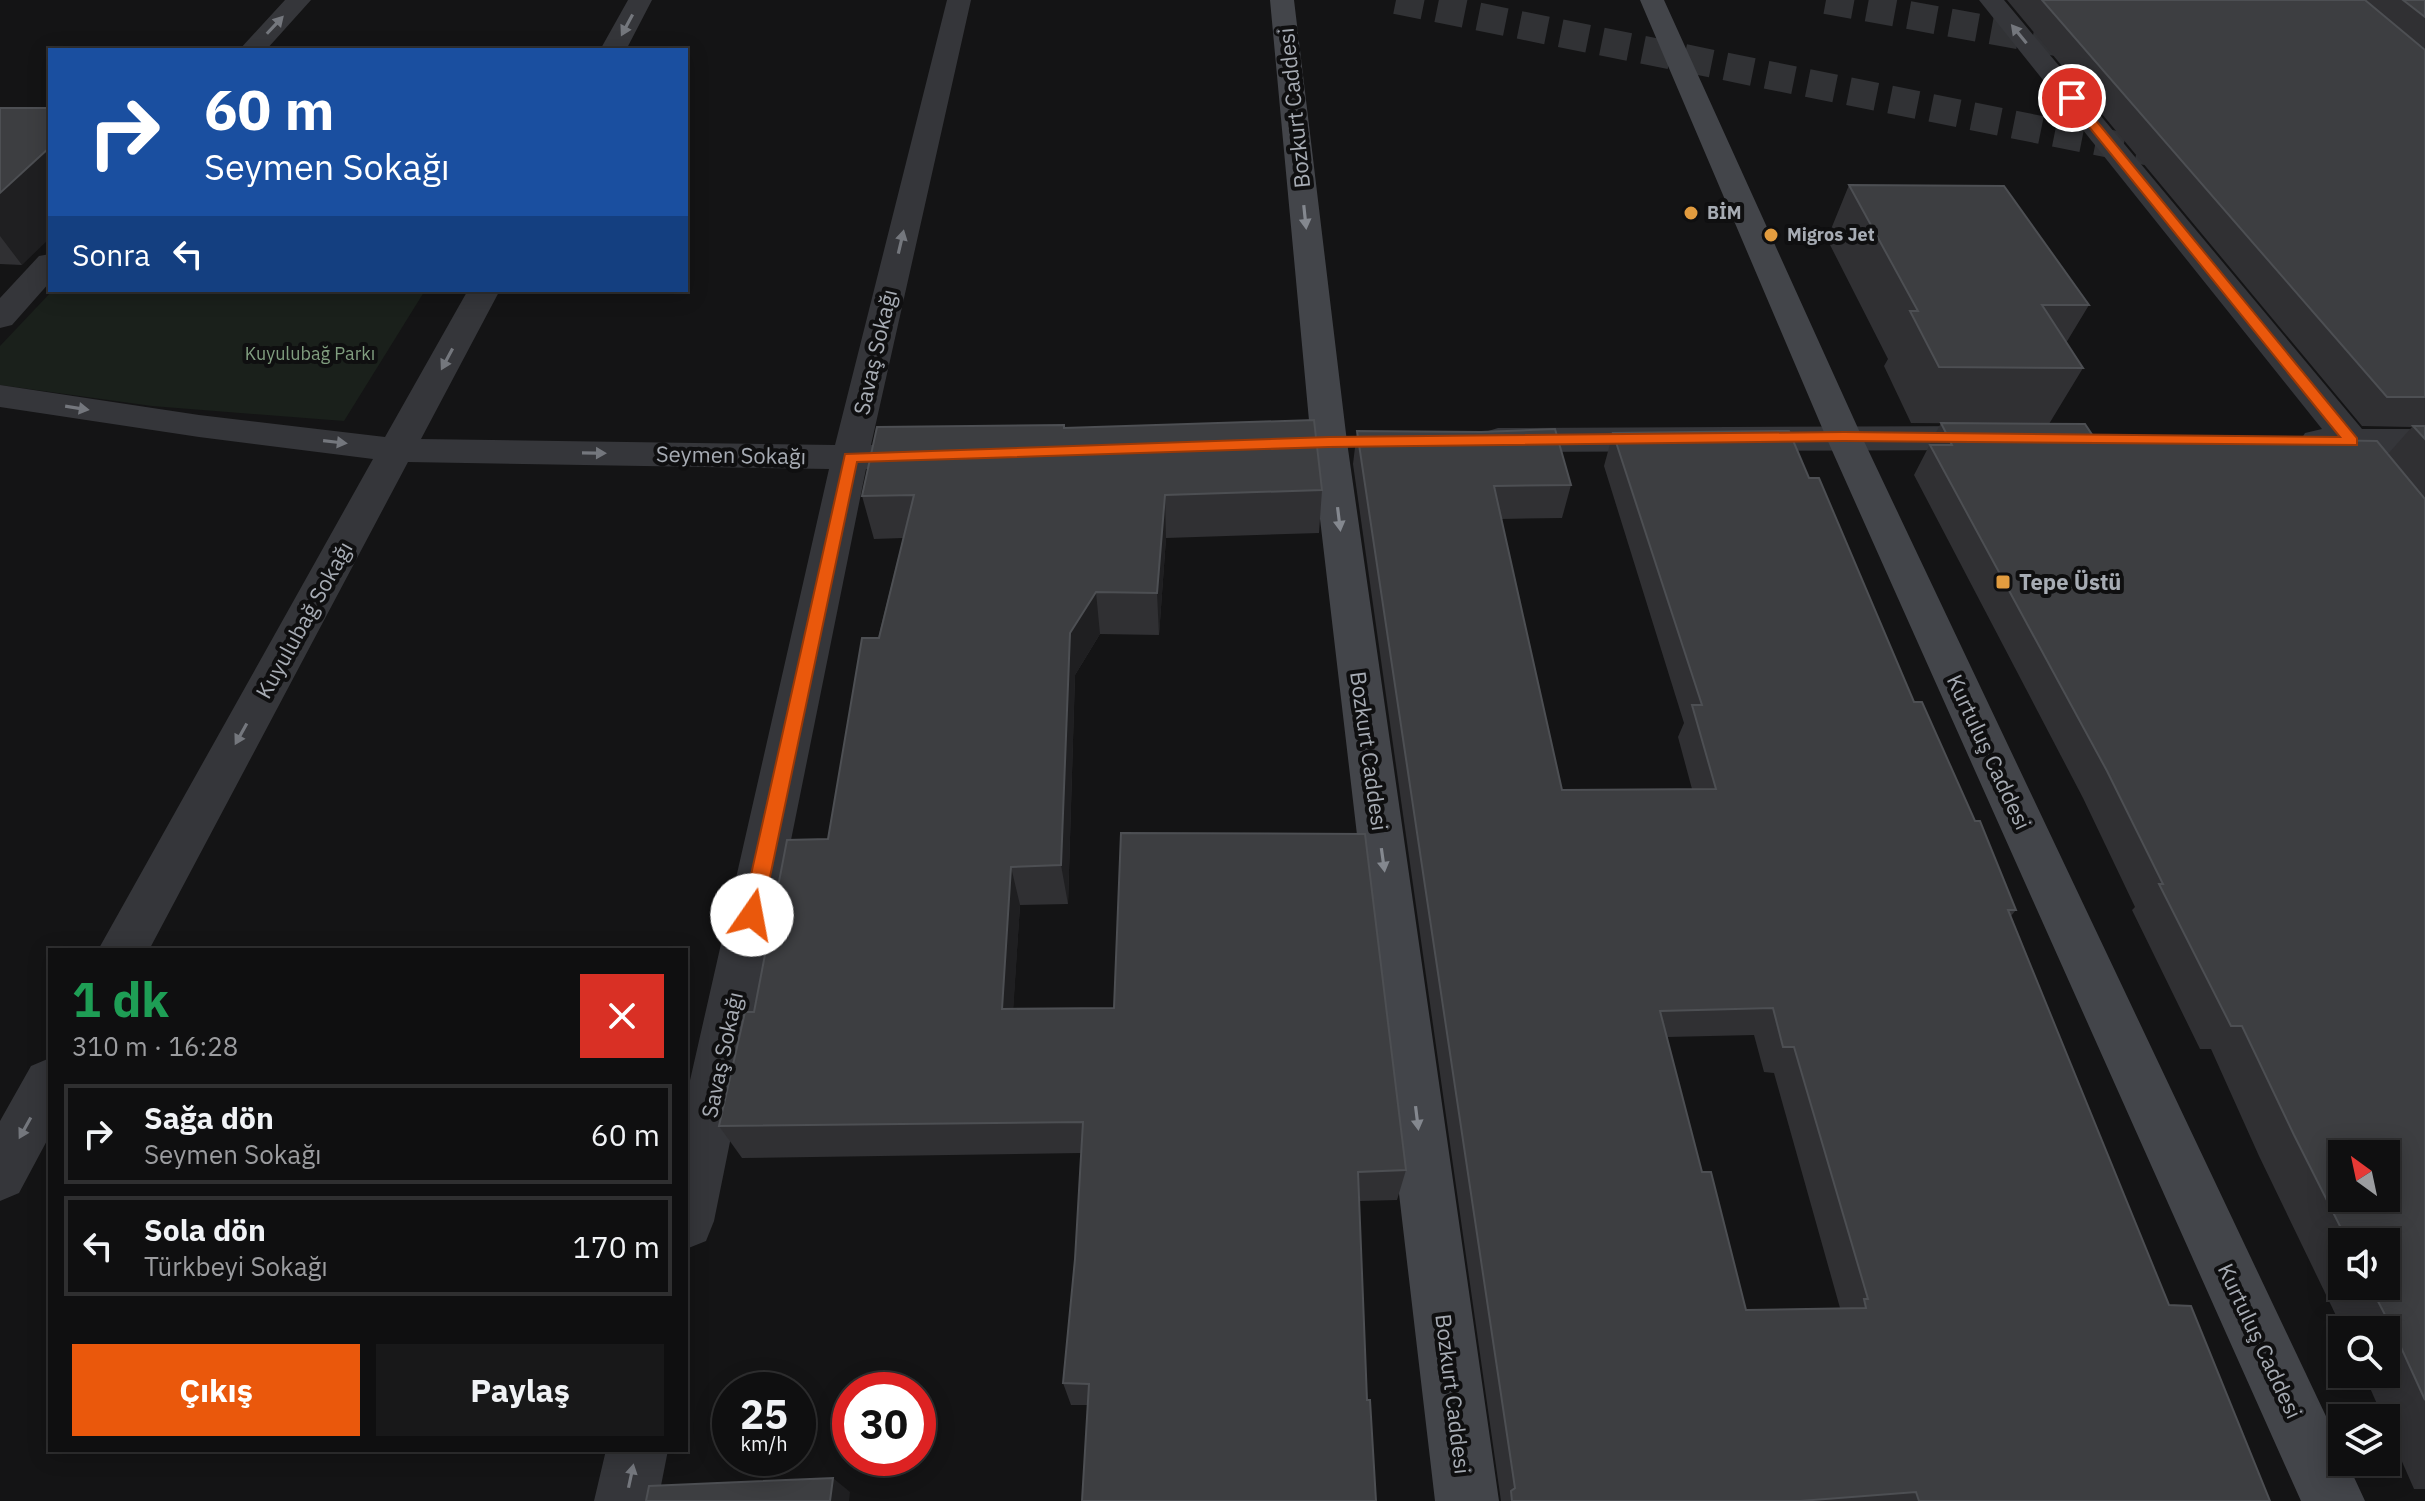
<!DOCTYPE html>
<html lang="tr">
<meta charset="utf-8">
<style>
:root{--surface:#0f0f10;--page:#181819;--text:#f1f3f6;--muted:#9b9c9f;--line:#2f2f30;--accent:#ea580c}
body{margin:0;font-family:"IBM Plex Sans",sans-serif;background:var(--page);color:var(--text);height:100vh;display:flex;flex-direction:column;font-size:30px;white-space:nowrap}
*{box-sizing:border-box;margin:0}
p{font-size:26px;color:var(--muted)}
.icon{flex:none;width:44px;height:44px;fill:none;stroke:currentColor;stroke-width:2;stroke-linecap:round;stroke-linejoin:round}
.map{position:relative;flex:1;overflow:hidden}
.details{position:absolute;left:48px;top:948px;width:640px;height:504px;display:flex;flex-direction:column;background:var(--surface);border-radius:0px;box-shadow:0 4px 20px #0003,0 0 0 2px var(--line)}
.details>*{flex:none}
.top-card{position:absolute;left:48px;top:48px;width:640px;height:244px;border-radius:0px;box-shadow:0 4px 20px #0003,0 0 0 2px var(--line);background:#1a4fa0;color:#fff;overflow:hidden}
.needle{width:52px;rotate:327deg}
.controls{position:absolute;left:2328px;top:1140px;display:grid;gap:16px}
.controls a{display:grid;place-items:center;width:72px;height:72px;border-radius:0px;background:var(--surface);box-shadow:0 4px 20px #0003,0 0 0 2px var(--line);font-size:40px}
.speed{position:absolute;left:712px;top:1372px;display:flex;gap:16px;font-size:40px;font-weight:700;text-align:center}
.speed>*{display:grid;place-content:center;width:104px;height:104px;border-radius:50%;background:var(--surface);box-shadow:0 4px 20px #0003,0 0 0 2px var(--line);line-height:1}
.speed small{font-size:20px;font-weight:400}
.speed .limit{border:12px solid #d22;background:#fff;color:#111}
.pin{position:absolute;display:grid;place-items:center;width:68px;height:68px;color:#fff;margin:-34px;border:4px solid #fff;border-radius:50%;box-shadow:0 2px 8px #0007}
.me{position:absolute;width:88px;margin:-44px;rotate:12deg;stroke-linejoin:round;filter:drop-shadow(0 0 6px #0008)}
.turn{display:flex;align-items:center;gap:28px;height:168px;padding:0 24px;font-size:36px}
.turn .icon{width:104px;height:104px;stroke-width:2.5}
.turn b{display:block;font-size:56px;line-height:68px}
.then{display:flex;align-items:center;height:76px;padding:0 24px;background:#0003;gap:16px;font-size:30px}
.round{display:grid;place-items:center;flex:none;width:84px;height:84px;border-radius:0px;background:var(--page)}
.head{display:flex;align-items:center;justify-content:space-between;height:136px;padding:0 24px}
h1{font-size:48px;font-weight:700;line-height:60px;color:#1e9e55}
.button{display:flex;gap:16px;margin-top:auto;padding:16px 24px}
.button a{flex:1;height:92px;border-radius:0px;background:var(--accent);color:#fff;font-size:32px;font-weight:700;line-height:92px;text-align:center}
.button a+a{background:var(--page);color:var(--text)}
ul{padding:0;list-style:none}
li{display:flex;align-items:center;gap:24px;height:100px;margin:0 16px 12px;padding:0 8px;border:4px solid var(--line);border-radius:0px}
li div{flex:1}
li b{display:block;font-size:30px}
li em{font-style:normal}
.map>svg:first-child{display:block}
</style>
<div class="map">
<svg width="2425" height="1501" viewBox="0 0 2425 1501">
<rect width="100%" height="100%" fill="#141415"/>
<path fill="#1a201b" d="M 53,290 L 379,290 L 424,292 L 344,421 L 152,406 L 0,385 L 0,346 Z"/>
<g fill="none" stroke-linecap="round" stroke-linejoin="round">
<path stroke="#313235" stroke-width="28" stroke-dasharray="28 14" stroke-linecap="butt" d="M 1396,0 L 2190,160
M 1826,0 L 2100,50"/>
<path fill="#35363a" fill-rule="evenodd" d="M 285,0 L 311,0 L 266,50 L 239,50 Z
M 628,0 L 652,0 L 626,50 L 600,50 Z
M 947,0 L 971,0 L 871,445 L 930,443 L 943,447 L 948,455 L 943,463 L 930,467 L 866,469 L 714,1221 L 706,1241 L 686,1249 L 686,1098 L 829,469 L 408,462 L 149,950 L 98,950 L 373,459 L 199,437 L 0,407 L 0,385 L 199,415 L 385,437 L 468,290 L 500,290 L 421,439 L 835,445 Z
M 1979,0 L 2004,0 L 2362,429 L 2425,429 L 2425,453 L 2381,453 L 2425,505 L 2425,544 L 2411,540 L 2341,453 L 2305,449 L 2300,441 L 2305,433 L 2322,429 Z
M 50,254 L 50,282 L 12,325 L 0,328 L 0,298 L 39,256 Z
M 1994,426 L 2007,430 L 2012,438 L 2007,446 L 1994,450 L 1498,452 L 1485,448 L 1480,440 L 1485,432 L 1498,428 Z
M 50,1058 L 50,1135 L 19,1193 L 0,1201 L 0,1121 L 31,1066 Z
M 606,1450 L 668,1450 L 658,1501 L 594,1501 Z"/>
<path fill="#43454a" fill-rule="evenodd" d="M 1270,0 L 1294,0 L 1347,442 L 1499,1501 L 1435,1501 L 1311,442 Z
M 1640,0 L 1664,0 L 1862,437 L 2342,1450 L 2342,1462 L 2347,1462 L 2365,1501 L 2301,1501 L 1826,437 Z"/>
</g>
<path fill="#303033" fill-rule="evenodd" d="M 2007,0 L 2425,0 L 2425,1489 L 2414,1489 L 2386,1425 L 2386,1418 L 2383,1418 L 2364,1374 L 2386,1374 L 2386,1330 L 2343,1330 L 2259,1156 L 2211,1049 L 2200,1049 L 2132,910 L 2135,907 L 2083,798 L 1914,475 L 1941,423 L 2037,424 L 1911,423 L 1884,366 L 1888,359 L 1827,239 L 1849,185 L 2089,305 L 2066,343 L 2083,368 L 2049,424 L 2093,436 L 2388,454 L 2412,427 L 2362,426 ZM 2342,1242 L 2386,1242 L 2386,1286 L 2342,1286 Z
M 0,108 L 22,265 L 0,264 Z
M 1064,428 L 1322,490 L 1319,533 L 1166,538 L 1159,635 L 1100,634 L 1075,675 L 1068,904 L 1020,905 L 1013,1009 L 1406,1170 L 1397,1200 L 1359,1201 L 1088,1405 L 1071,1405 L 1063,1383 L 1075,1259 L 1081,1153 L 742,1158 L 719,1126 L 754,1012 L 828,839 L 903,538 L 874,539 L 862,496 Z
M 1357,431 L 1571,485 L 1562,518 L 1501,519 L 1562,790 L 1692,789 L 1678,737 L 1684,723 L 1604,466 L 1613,433 L 1809,478 L 1914,702 L 1975,821 L 2016,910 L 2011,916 L 2169,1305 L 2270,1501 L 1501,1501 L 1353,464 ZM 1754,1035 L 1764,1072 L 1774,1073 L 1840,1308 L 1746,1310 L 1702,1172 L 1667,1037 Z"/>
<path fill="#1f1f21" d="M 50,147 L 50,238 L 22,265 L 0,236 L 0,193 Z
M 1165,495 L 1166,538 L 1159,635 L 1157,593 Z
M 1096,592 L 1100,634 L 1075,675 L 1068,904 L 1061,865 L 1070,633 Z
M 1011,867 L 1020,905 L 1011,1044 L 1002,1009 Z
M 833,1478 L 850,1492 L 849,1501 L 830,1501 Z"/>
<path fill="#3d3e41" stroke="#4d4f53" stroke-width="2" fill-rule="evenodd" d="M 2042,0 L 2365,0 L 2425,50 L 2425,397 L 2387,397 Z
M 2403,0 L 2425,0 L 2425,17 Z
M 0,108 L 50,108 L 50,147 L 0,193 Z
M 1849,185 L 2004,186 L 2089,305 L 2042,305 L 2083,368 L 1939,367 L 1910,311 L 1918,311 Z
M 1314,420 L 1322,490 L 1165,495 L 1157,593 L 1096,592 L 1070,633 L 1061,865 L 1011,867 L 1002,1009 L 1114,1008 L 1121,833 L 1365,834 L 1406,1170 L 1358,1172 L 1367,1400 L 1370,1400 L 1376,1501 L 1082,1501 L 1089,1384 L 1063,1383 L 1075,1259 L 1083,1122 L 719,1126 L 745,1012 L 754,1012 L 787,840 L 828,839 L 862,638 L 879,638 L 914,495 L 862,496 L 877,427 L 1064,425 L 1064,428 Z
M 1941,423 L 2085,424 L 2093,436 L 2377,441 L 2425,499 L 2425,1400 L 2394,1332 L 2370,1286 L 2386,1286 L 2386,1242 L 2348,1242 L 2294,1135 L 2242,1026 L 2231,1026 L 2159,884 L 2163,884 L 2107,771 L 1930,445 L 1952,445 ZM 2342,1154 L 2386,1154 L 2386,1198 L 2342,1198 Z
M 2413,426 L 2425,426 L 2425,439 Z
M 1555,429 L 1571,485 L 1494,486 L 1562,790 L 1716,789 L 1692,705 L 1702,705 L 1613,433 L 1789,431 L 1809,478 L 1819,478 L 1914,702 L 1922,702 L 1975,821 L 1980,821 L 2016,910 L 2008,910 L 2169,1305 L 2191,1306 L 2270,1501 L 1919,1501 L 1916,1492 L 1800,1501 L 1512,1501 L 1511,1491 L 1515,1488 L 1357,431 L 1481,432 ZM 1773,1008 L 1783,1047 L 1794,1047 L 1868,1299 L 1864,1299 L 1866,1308 L 1746,1310 L 1711,1172 L 1702,1172 L 1660,1011 Z
M 833,1478 L 830,1501 L 646,1501 L 649,1486 Z"/>
<defs><path id="oneway-solid" d="M-6-.8H1V-3.2L6.5 0L1 3.2V.8H-6Z" transform="scale(2)"/></defs>
<g fill="#74777d">
<use href="#oneway-solid" transform="translate(275 25) rotate(-47)"/>
<use href="#oneway-solid" transform="translate(627 25) rotate(118)"/>
<use href="#oneway-solid" transform="translate(2019 34) rotate(-129)"/>
<use href="#oneway-solid" transform="translate(901 242) rotate(-77)"/>
<use href="#oneway-solid" transform="translate(447 359) rotate(118)"/>
<use href="#oneway-solid" transform="translate(77 408) rotate(9)"/>
<use href="#oneway-solid" transform="translate(335 442) rotate(7)"/>
<use href="#oneway-solid" transform="translate(594 453) rotate(1)"/>
<use href="#oneway-solid" transform="translate(241 734) rotate(119)"/>
<use href="#oneway-solid" transform="translate(25 1128) rotate(119)"/>
<use href="#oneway-solid" transform="translate(631 1476) rotate(-78)"/>
</g>
<g fill="#84888f">
<use href="#oneway-solid" transform="translate(1305 217) rotate(84)"/>
<use href="#oneway-solid" transform="translate(1339 519) rotate(83)"/>
<use href="#oneway-solid" transform="translate(1383 860) rotate(82)"/>
<use href="#oneway-solid" transform="translate(1417 1118) rotate(83)"/>
</g>
<path fill="#ea580c" stroke="#983908" stroke-width="2" d="M 2072,95 L 2076,96 L 2357,438 L 2357,445 L 1844,441 L 1329,447 L 857,462 L 762,915 L 759,921 L 752,924 L 745,921 L 742,915 L 845,454 L 1329,437 L 1844,432 L 2340,437 L 2068,101 L 2066,98 Z"/>
<g fill="#e29c3f" stroke="#0f0f10" stroke-width="3">
<circle cx="1691" cy="213" r="8"/>
<circle cx="1771" cy="235" r="8"/>
<rect x="1995" y="574" width="16" height="16" rx="4"/>
</g>
<g text-anchor="middle" stroke-width="8" stroke-linejoin="round" paint-order="stroke">
<g font-size="18" font-weight="bold" fill="#a7acb4" stroke="#0f0f10" text-anchor="start">
<text x="1707" y="219">BİM</text>
<text x="1787" y="241">Migros Jet</text>
</g>
<g font-size="18" fill="#809e7f" stroke="#0f0f10">
<text x="310" y="360">Kuyulubağ Parkı</text>
</g>
<g font-size="22" fill="#a7acb4" stroke="#0f0f10">
<text transform="translate(1294 108) rotate(-96)" y="8">Bozkurt Caddesi</text>
<text transform="translate(875 352) rotate(-77)" y="8">Savaş Sokağı</text>
<text transform="translate(731 455) rotate(1)" y="8">Seymen Sokağı</text>
<text transform="translate(304 620) rotate(-61)" y="8">Kuyulubağ Sokağı</text>
<text transform="translate(1369 751) rotate(82)" y="8">Bozkurt Caddesi</text>
<text transform="translate(1989 752) rotate(65)" y="8">Kurtuluş Caddesi</text>
<text transform="translate(722 1055) rotate(-78)" y="8">Savaş Sokağı</text>
<text transform="translate(2260 1341) rotate(65)" y="8">Kurtuluş Caddesi</text>
<text transform="translate(1453 1394) rotate(83)" y="8">Bozkurt Caddesi</text>
</g>
<g font-size="22" font-weight="bold" fill="#a7acb4" stroke="#0f0f10" text-anchor="start">
<text x="2019" y="590">Tepe Üstü</text>
</g>
</g>
</svg>
<div class="controls">
<a><svg class="needle" viewBox="-14 -14 28 28"><path d="M0-13l5 13h-10z" fill="#e53935"/><path d="M0 13l5-13h-10z" fill="#9b9c9f"/></svg></a>
<a><svg class="icon" aria-label="sound" viewBox="0 0 24 24"><path d="M4 9h4l5-4v14l-5-4H4zM17 9q2 3 0 6"/></svg></a>
<a><svg class="icon" aria-label="search" viewBox="0 0 24 24"><circle cx="10" cy="10" r="6"/><path d="M15 15l6 6"/></svg></a>
<a><svg class="icon" aria-label="layers" viewBox="0 0 24 24"><path d="M12 4l9 5-9 5-9-5zM3 14l9 5 9-5"/></svg></a>
</div>
<div class="speed"><div>25<small>km/h</small></div><div class="limit">30</div></div>
<div class="pin" style="left:2072px;top:98px;background:#d93025"><svg class="icon" aria-label="arrive" viewBox="0 0 24 24"><path d="M6 21V4h12l-3 4 3 4H6"/></svg></div>
<svg class="me" style="left:752px;top:915px" viewBox="-20 -20 40 40"><circle r="19" fill="#fff"/><path d="M0-13L10 11 0 6-10 11z" fill="#ea580c"/></svg>
<div class="top-card">
<div class="turn"><svg class="icon" aria-label="right" viewBox="0 0 24 24"><path d="M7 20v-9h11M14 6l5 5-5 5"/></svg><div><b>60 m</b>Seymen Sokağı</div></div>
<div class="then">Sonra<svg class="icon" aria-label="left" viewBox="0 0 24 24"><path d="M17 20v-9H6M10 6l-5 5 5 5"/></svg></div>
</div>
<section class="details">
<div class="head"><div><h1>1 dk</h1><p>310 m · 16:28</p></div><a class="round" style="background:#d93025;color:#fff"><svg class="icon" aria-label="close" viewBox="0 0 24 24"><path d="M6 6l12 12M18 6L6 18"/></svg></a></div>
<ul>
<li><svg class="icon" aria-label="right" viewBox="0 0 24 24"><path d="M7 20v-9h11M14 6l5 5-5 5"/></svg><div><b>Sağa dön</b><p>Seymen Sokağı</p></div><em>60 m</em></li>
<li><svg class="icon" aria-label="left" viewBox="0 0 24 24"><path d="M17 20v-9H6M10 6l-5 5 5 5"/></svg><div><b>Sola dön</b><p>Türkbeyi Sokağı</p></div><em>170 m</em></li>
</ul>
<div class="button"><a>Çıkış</a><a>Paylaş</a></div>
</section>
</div>
